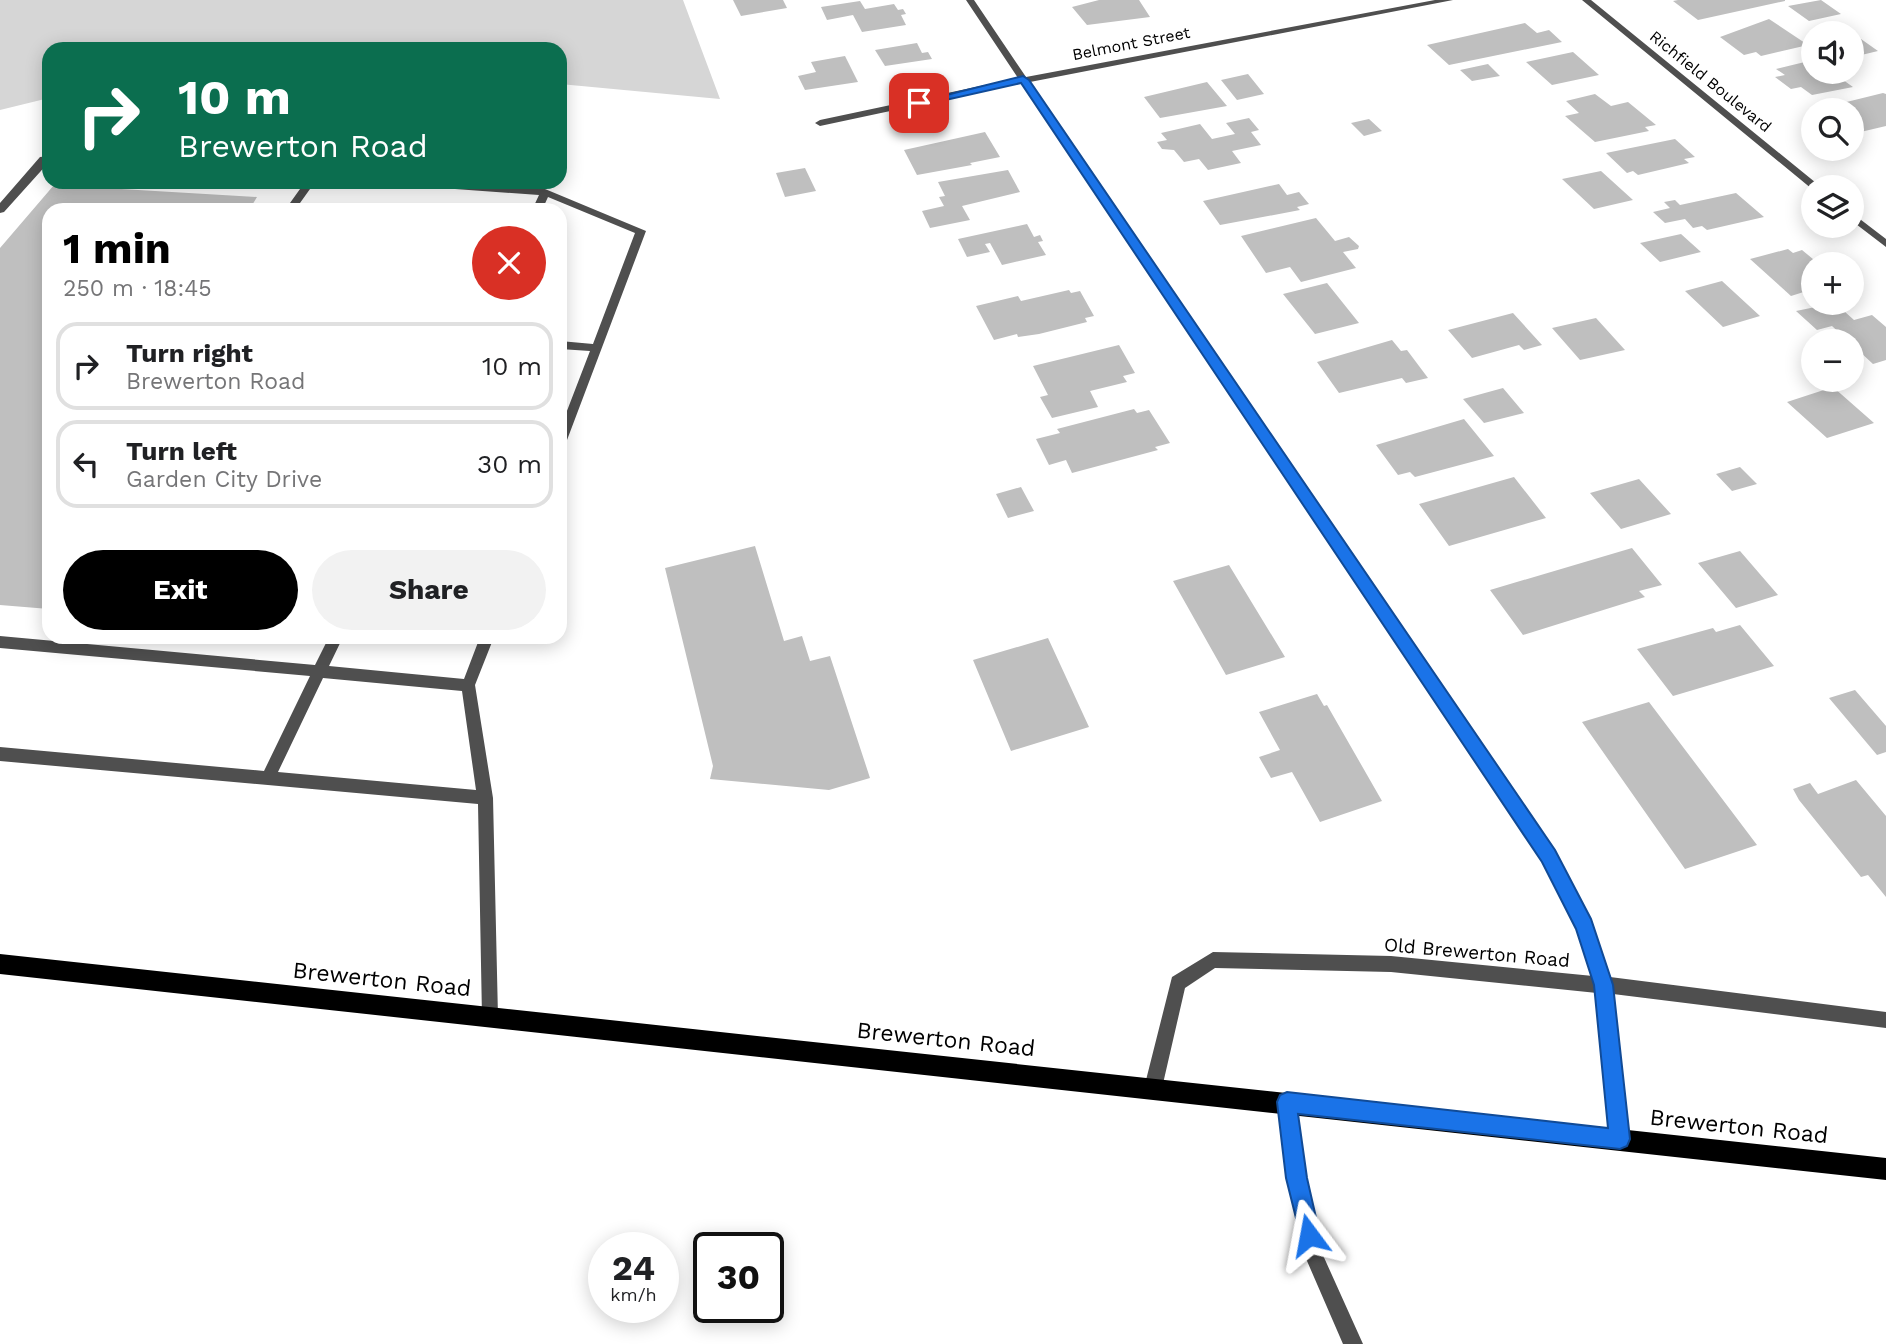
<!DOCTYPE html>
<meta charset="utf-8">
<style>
:root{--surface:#fff;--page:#f2f2f2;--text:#202124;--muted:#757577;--line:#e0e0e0;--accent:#000}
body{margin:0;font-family:"Work Sans",sans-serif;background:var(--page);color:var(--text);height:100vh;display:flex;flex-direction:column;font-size:26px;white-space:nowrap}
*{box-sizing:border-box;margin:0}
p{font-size:23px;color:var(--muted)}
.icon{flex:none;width:38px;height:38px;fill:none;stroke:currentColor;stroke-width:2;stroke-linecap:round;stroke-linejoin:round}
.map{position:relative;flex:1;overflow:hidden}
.details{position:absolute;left:42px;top:203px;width:525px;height:441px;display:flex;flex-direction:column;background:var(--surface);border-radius:21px;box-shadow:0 4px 18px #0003}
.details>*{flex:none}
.top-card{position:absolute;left:42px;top:42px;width:525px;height:147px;border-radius:21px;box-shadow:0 4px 18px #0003;background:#0b6e4f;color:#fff;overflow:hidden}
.fabs{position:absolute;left:1801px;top:21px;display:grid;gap:14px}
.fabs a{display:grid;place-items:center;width:63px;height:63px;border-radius:50%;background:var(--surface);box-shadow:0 4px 18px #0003;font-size:35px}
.speed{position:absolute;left:588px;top:1232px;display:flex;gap:14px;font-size:35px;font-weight:700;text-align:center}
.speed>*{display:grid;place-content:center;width:91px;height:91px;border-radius:50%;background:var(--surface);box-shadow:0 4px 18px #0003;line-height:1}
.speed small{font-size:18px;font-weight:400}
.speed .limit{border:4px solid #111;border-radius:10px;background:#fff;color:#111}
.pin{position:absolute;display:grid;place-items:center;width:60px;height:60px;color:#fff;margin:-30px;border-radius:14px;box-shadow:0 4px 10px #0006}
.me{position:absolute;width:77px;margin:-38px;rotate:347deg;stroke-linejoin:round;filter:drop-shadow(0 0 5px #0008)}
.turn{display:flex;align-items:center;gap:24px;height:147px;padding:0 21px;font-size:32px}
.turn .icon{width:91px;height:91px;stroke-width:2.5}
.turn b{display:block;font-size:49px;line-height:60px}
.round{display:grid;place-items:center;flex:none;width:74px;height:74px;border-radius:37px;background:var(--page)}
.overview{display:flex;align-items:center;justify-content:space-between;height:119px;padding:0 21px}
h1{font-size:42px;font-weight:700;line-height:52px;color:var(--accent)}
.action{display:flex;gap:14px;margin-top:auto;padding:14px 21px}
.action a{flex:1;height:80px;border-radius:42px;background:var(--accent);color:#fff;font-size:28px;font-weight:700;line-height:80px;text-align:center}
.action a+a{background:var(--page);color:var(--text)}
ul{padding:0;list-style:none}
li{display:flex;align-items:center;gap:21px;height:88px;margin:0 14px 10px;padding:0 7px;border:4px solid var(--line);border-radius:21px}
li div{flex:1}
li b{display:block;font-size:26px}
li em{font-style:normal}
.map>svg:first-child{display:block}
</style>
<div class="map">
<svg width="1886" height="1344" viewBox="0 0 1886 1344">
<rect width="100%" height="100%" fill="#fff"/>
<path fill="#d6d6d6" d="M 0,0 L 683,0 L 720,99 L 560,84 L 560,49 L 49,49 L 49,98 L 0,110 Z"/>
<path fill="#bfbfbf" d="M 733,0 L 783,0 L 787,8 L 741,16 Z
M 1099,0 L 1139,0 L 1150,17 L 1087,25 L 1072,7 Z
M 1678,0 L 1785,0 L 1785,1 L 1698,20 L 1673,1 Z
M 1821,0 L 1841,14 L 1809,21 L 1788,6 Z
M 860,1 L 865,9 L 894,4 L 898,10 L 903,9 L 906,14 L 901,15 L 906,25 L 862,32 L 853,15 L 827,20 L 821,7 Z
M 1769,19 L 1808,45 L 1761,56 L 1756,52 L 1744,55 L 1720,37 Z
M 1525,23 L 1537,33 L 1549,30 L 1562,42 L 1449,65 L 1427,45 Z
M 1861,39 L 1878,51 L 1853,57 L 1852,42 Z
M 917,43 L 922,53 L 928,52 L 932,59 L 885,66 L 875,50 Z
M 1573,52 L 1599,75 L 1552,85 L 1526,62 Z
M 845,56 L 858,82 L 805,90 L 798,76 L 816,72 L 811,62 Z
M 1813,60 L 1813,72 L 1832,72 L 1853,87 L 1812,95 L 1801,87 L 1791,89 L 1775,77 L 1785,75 L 1776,69 Z
M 1488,64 L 1500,76 L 1472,81 L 1460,70 Z
M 1248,74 L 1264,94 L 1237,100 L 1221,80 Z
M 1207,82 L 1227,106 L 1160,118 L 1144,97 Z
M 1883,93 L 1886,94 L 1886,126 L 1852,134 L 1852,110 L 1814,110 Z
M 1595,94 L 1611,106 L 1628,102 L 1656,125 L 1645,127 L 1649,131 L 1595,142 L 1565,116 L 1579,113 L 1566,101 Z
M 1249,118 L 1259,130 L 1251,132 L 1261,145 L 1232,151 L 1241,163 L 1208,170 L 1199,159 L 1184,162 L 1174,150 L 1162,149 L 1157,142 L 1167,140 L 1161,133 L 1200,124 L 1212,139 L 1235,134 L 1226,123 Z
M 1369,119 L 1382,131 L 1364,136 L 1351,123 Z
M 985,132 L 1000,157 L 970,163 L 972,165 L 917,175 L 904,150 Z
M 1675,139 L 1695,157 L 1684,159 L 1689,163 L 1638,175 L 1633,171 L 1627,173 L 1606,153 Z
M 805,168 L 816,191 L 785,197 L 776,173 Z
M 1008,170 L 1020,192 L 962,206 L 970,220 L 930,228 L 922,211 L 944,206 L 939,197 L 945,196 L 938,182 Z
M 1601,171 L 1633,200 L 1594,209 L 1562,179 Z
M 1279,184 L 1287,195 L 1299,192 L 1309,204 L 1297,207 L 1300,210 L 1220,225 L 1203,201 Z
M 54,185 L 257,197 L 249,210 L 49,210 L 49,609 L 0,605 L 0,248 Z
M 1736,193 L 1764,217 L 1707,230 L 1702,226 L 1693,228 L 1685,219 L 1665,223 L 1653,212 L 1670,208 L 1664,202 L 1675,200 L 1680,205 Z
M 1316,218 L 1335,241 L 1349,237 L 1359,246 L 1358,249 L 1343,252 L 1356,268 L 1301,282 L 1290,267 L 1266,273 L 1241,236 Z
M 1027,224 L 1034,237 L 1040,235 L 1043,241 L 1038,242 L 1046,255 L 1002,265 L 990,243 L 985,244 L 990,252 L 967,257 L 958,239 Z
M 1681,234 L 1701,252 L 1660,262 L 1640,243 Z
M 1788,249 L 1793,253 L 1802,250 L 1819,264 L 1813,264 L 1813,289 L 1791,296 L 1750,259 Z
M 1722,281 L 1760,316 L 1723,327 L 1685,291 Z
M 1327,283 L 1359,323 L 1315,334 L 1283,294 Z
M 1069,290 L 1071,293 L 1080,291 L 1094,316 L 1085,318 L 1087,322 L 1039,334 L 1018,337 L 1017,334 L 994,340 L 976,306 L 1018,296 L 1021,301 Z
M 1835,303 L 1854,320 L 1872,315 L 1886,327 L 1886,360 L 1873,364 L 1832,326 L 1817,330 L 1796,311 Z
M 1513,313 L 1542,345 L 1524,350 L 1519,345 L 1472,358 L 1448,330 Z
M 1596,318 L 1625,350 L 1580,360 L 1552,328 Z
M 1392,340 L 1401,351 L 1407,350 L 1428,378 L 1406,383 L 1402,378 L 1339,393 L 1317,362 Z
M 1119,345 L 1135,373 L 1123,376 L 1127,382 L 1090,391 L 1098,407 L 1052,418 L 1040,397 L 1048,395 L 1033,366 Z
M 1833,387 L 1874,423 L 1827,438 L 1787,402 Z
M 1503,388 L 1524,413 L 1484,423 L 1463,399 Z
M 1134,409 L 1137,413 L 1149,410 L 1170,443 L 1155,447 L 1158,450 L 1072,473 L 1066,460 L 1049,465 L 1036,439 L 1060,433 L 1057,429 Z
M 1464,419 L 1494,456 L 1415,477 L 1410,472 L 1398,475 L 1376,445 Z
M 1740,467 L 1757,484 L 1732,491 L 1716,474 Z
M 1514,477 L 1546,518 L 1449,546 L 1419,504 Z
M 1639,479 L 1671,514 L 1621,529 L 1590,493 Z
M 1021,487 L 1034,511 L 1008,518 L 996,494 Z
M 755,546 L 784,641 L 802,636 L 810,661 L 830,656 L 870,778 L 829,790 L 710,779 L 713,766 L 665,568 Z
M 1632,548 L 1662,585 L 1639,591 L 1645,597 L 1523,635 L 1490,590 Z
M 1740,551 L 1778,595 L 1736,608 L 1698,563 Z
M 1229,565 L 1285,657 L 1226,675 L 1173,581 Z
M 1740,625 L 1774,666 L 1673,696 L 1637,649 L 1713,628 L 1716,632 Z
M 1048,638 L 1089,727 L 1011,751 L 973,660 Z
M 1855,690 L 1886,726 L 1886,752 L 1877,755 L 1829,698 Z
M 1317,694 L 1324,706 L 1327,705 L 1382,801 L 1320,822 L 1292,772 L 1271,778 L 1259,757 L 1280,750 L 1259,712 Z
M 1649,702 L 1757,845 L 1685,869 L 1582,722 Z
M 1856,780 L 1886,816 L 1886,897 L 1868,875 L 1861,877 L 1799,800 L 1793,789 L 1810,783 L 1818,794 Z"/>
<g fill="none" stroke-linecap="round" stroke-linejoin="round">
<path fill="#4f4f4f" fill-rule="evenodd" d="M 49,156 L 49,162 L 4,212 L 0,213 L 0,203 L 40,157 Z
M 305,182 L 315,182 L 295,210 L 285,210 Z
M 395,182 L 445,182 L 545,189 L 646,231 L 564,448 L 560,450 L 560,429 L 590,351 L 560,349 L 560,341 L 593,344 L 635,233 L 548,197 L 542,210 L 532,210 L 539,195 L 400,185 Z
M 0,636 L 315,665 L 329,637 L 343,637 L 329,666 L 464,679 L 480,637 L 494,637 L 475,685 L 493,798 L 498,1017 L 496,1023 L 490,1025 L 484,1023 L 482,1017 L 478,804 L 0,761 L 0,747 L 264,771 L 310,676 L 0,648 ZM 323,678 L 462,691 L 476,790 L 278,772 Z"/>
<path fill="#4f4f4f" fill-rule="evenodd" d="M 966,0 L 974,0 L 1026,77 L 1435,0 L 1453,0 L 1030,82 L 1553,851 L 1591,920 L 1610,977 L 1886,1012 L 1886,1028 L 1613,994 L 1629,1139 L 1626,1145 L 1620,1148 L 1614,1145 L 1611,1139 L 1597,993 L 1391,972 L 1215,968 L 1185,988 L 1162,1088 L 1159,1094 L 1153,1097 L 1147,1094 L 1144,1088 L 1172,977 L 1213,952 L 1391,956 L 1593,976 L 1578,929 L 1543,861 L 1021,83 L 820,126 L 815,123 L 820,120 L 1018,78 Z
M 1582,0 L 1591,0 L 1821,187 L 1813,187 L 1812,189 Z
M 1852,213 L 1886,239 L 1886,247 L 1852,221 Z
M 1287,1093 L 1293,1096 L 1296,1102 L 1305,1178 L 1322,1253 L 1363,1344 L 1343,1344 L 1304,1254 L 1287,1178 L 1278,1102 L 1281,1096 Z"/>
<path fill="#000" fill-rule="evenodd" d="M 0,954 L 1886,1158 L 1886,1180 L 0,974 Z"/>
</g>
<path fill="#1a73e8" stroke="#114b97" stroke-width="2" d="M 1023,76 L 1029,80 L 1555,850 L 1591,919 L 1613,985 L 1630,1139 L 1627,1146 L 1620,1149 L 1298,1114 L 1307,1178 L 1320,1235 L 1316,1242 L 1309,1245 L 1302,1242 L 1286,1178 L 1277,1102 L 1280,1095 L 1287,1092 L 1608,1128 L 1594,985 L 1576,929 L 1542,862 L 1021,83 L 919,106 L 914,103 Z"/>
<g text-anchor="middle" stroke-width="5" stroke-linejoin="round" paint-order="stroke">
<g font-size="16" fill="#000" stroke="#fff">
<text transform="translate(1131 43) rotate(-11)" y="6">Belmont Street</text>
<text transform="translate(1711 81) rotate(39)" y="6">Richfield Boulevard</text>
</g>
<g font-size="19" fill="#000" stroke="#fff">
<text transform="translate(1477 952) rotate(5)" y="7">Old Brewerton Road</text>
</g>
<g font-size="23" fill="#000" stroke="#fff">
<text transform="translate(382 979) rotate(6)" y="8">Brewerton Road</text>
<text transform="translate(946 1039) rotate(6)" y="8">Brewerton Road</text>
<text transform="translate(1739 1126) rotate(6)" y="8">Brewerton Road</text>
</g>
</g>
</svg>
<div class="fabs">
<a><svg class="icon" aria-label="sound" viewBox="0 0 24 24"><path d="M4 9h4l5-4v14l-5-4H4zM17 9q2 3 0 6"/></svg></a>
<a><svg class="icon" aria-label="search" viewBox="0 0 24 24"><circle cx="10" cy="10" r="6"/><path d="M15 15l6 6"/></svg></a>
<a><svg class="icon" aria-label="layers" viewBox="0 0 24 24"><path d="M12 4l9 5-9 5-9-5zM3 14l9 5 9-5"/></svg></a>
<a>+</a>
<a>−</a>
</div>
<div class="speed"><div>24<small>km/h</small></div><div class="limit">30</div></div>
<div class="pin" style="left:919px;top:103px;background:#d93025"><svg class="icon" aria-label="arrive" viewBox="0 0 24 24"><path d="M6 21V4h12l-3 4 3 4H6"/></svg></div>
<svg class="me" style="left:1309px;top:1235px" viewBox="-20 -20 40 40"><path d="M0-17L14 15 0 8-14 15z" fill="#1a73e8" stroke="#fff" stroke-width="4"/></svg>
<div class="top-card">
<div class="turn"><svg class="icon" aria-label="right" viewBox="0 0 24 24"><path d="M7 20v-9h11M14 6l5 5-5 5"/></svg><div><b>10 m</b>Brewerton Road</div></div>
</div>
<section class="details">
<div class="overview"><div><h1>1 min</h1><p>250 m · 18:45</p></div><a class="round" style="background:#d93025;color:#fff"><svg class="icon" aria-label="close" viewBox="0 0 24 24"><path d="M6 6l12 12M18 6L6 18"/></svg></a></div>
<ul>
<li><svg class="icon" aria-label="right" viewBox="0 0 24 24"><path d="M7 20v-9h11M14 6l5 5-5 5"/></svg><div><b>Turn right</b><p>Brewerton Road</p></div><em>10 m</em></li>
<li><svg class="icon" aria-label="left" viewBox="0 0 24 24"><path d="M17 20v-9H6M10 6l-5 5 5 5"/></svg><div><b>Turn left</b><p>Garden City Drive</p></div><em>30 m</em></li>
</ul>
<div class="action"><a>Exit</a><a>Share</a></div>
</section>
</div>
